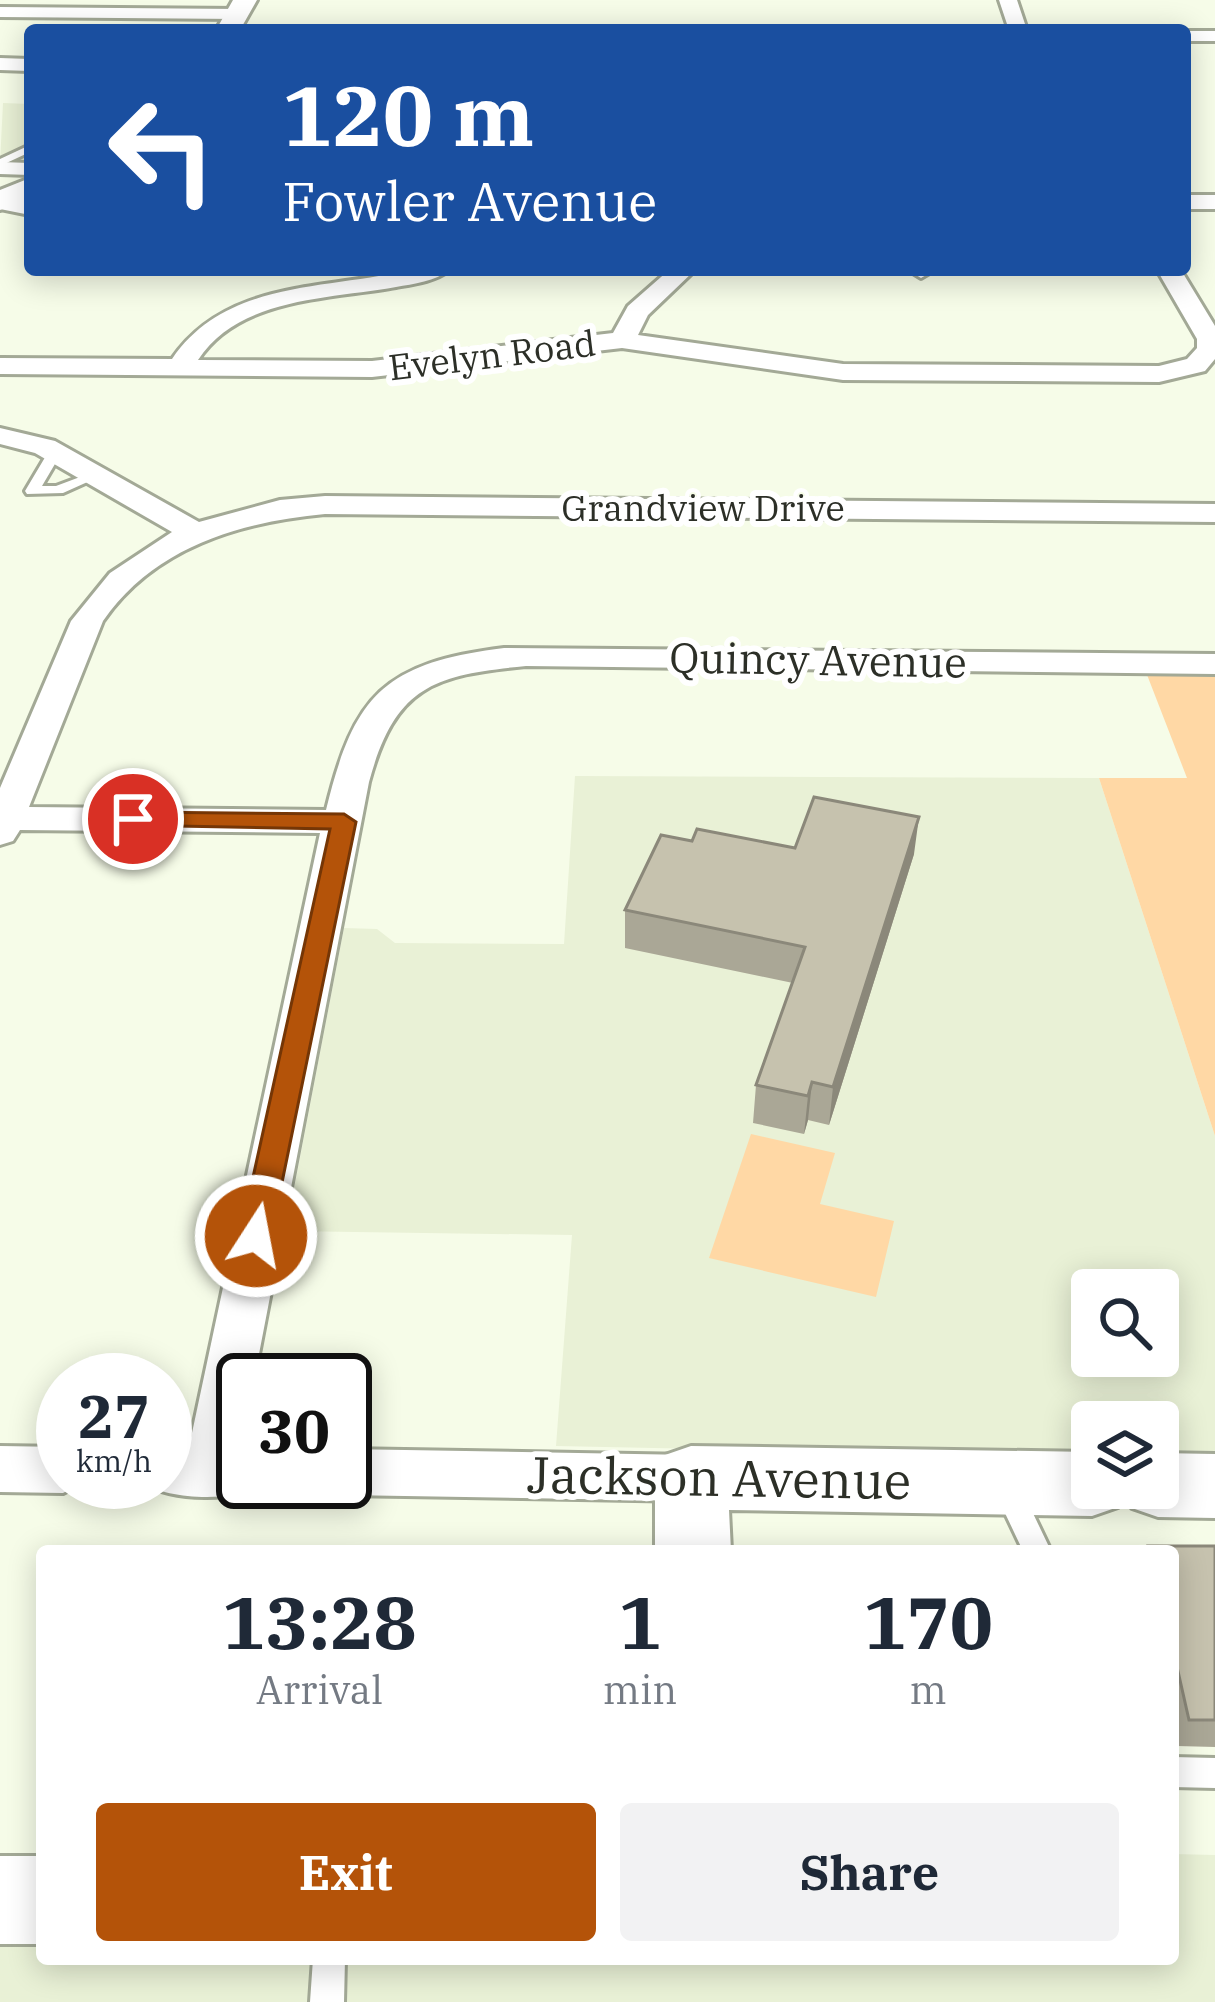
<!DOCTYPE html>
<style>
:root{--surface:#fff;--page:#f2f2f3;--text:#1f2937;--muted:#747a83;--accent:#b45309}
body{margin:0;font-family:"IBM Plex Serif",serif;background:var(--page);color:var(--text);height:100vh;display:flex;flex-direction:column;font-size:45px;white-space:nowrap}
*{box-sizing:border-box;margin:0}
p{font-size:39px;color:var(--muted)}
.icon{flex:none;width:66px;height:66px;fill:none;stroke:currentColor;stroke-width:2;stroke-linecap:round;stroke-linejoin:round}
.map{position:relative;flex:1;overflow:hidden}
.drawer{position:absolute;left:36px;top:1545px;width:1143px;height:420px;display:flex;flex-direction:column;background:var(--surface);border-radius:12px;box-shadow:0 6px 30px #0003}
.drawer>*{flex:none}
.guide{position:absolute;left:24px;top:24px;width:1167px;height:252px;border-radius:12px;box-shadow:0 6px 30px #0003;background:#1a4fa0;color:#fff;overflow:hidden}
.controls{position:absolute;left:1071px;top:1269px;display:grid;gap:24px}
.controls a{display:grid;place-items:center;width:108px;height:108px;border-radius:12px;background:var(--surface);box-shadow:0 6px 30px #0003;font-size:60px}
.speed{position:absolute;left:36px;top:1353px;display:flex;gap:24px;font-size:60px;font-weight:700;text-align:center}
.speed>*{display:grid;place-content:center;width:156px;height:156px;border-radius:50%;background:var(--surface);box-shadow:0 6px 30px #0003;line-height:1}
.speed small{font-size:30px;font-weight:400}
.speed .limit{border:6px solid #111;border-radius:18px;background:#fff;color:#111}
.pin{position:absolute;display:grid;place-items:center;width:102px;height:102px;color:#fff;margin:-51px;border:6px solid #fff;border-radius:50%;box-shadow:0 3px 12px #0007}
.me{position:absolute;width:132px;margin:-66px;rotate:11deg;stroke-linejoin:round;filter:drop-shadow(0 0 9px #0008)}
.turn{display:flex;align-items:center;gap:42px;height:252px;padding:0 60px;font-size:54px}
.turn .icon{width:156px;height:156px;stroke-width:2.5}
.turn b{display:block;font-size:84px;line-height:102px}
.eta{display:flex;justify-content:space-evenly;align-items:center;height:204px;text-align:center}
.eta b{font-size:72px;font-weight:800;line-height:84px}
.cta{display:flex;gap:24px;margin-top:auto;padding:24px 60px}
.cta a{flex:1;height:138px;border-radius:12px;background:var(--accent);color:#fff;font-size:48px;font-weight:800;line-height:138px;text-align:center}
.cta a+a{background:var(--page);color:var(--text)}
.map>svg:first-child{display:block}
</style>
<div class="map">
<svg width="1215" height="2002" viewBox="0 0 1215 2002">
<rect width="100%" height="100%" fill="#f6fce8"/>
<path fill="#e9f1d6" fill-rule="evenodd" d="M 3,103 L 30,104 L 30,163 L 0,163 Z
M 575,776 L 1099,778 L 1215,1136 L 1215,1459 L 1158,1458 L 1158,1422 L 1092,1422 L 1092,1457 L 556,1446 L 572,1235 L 286,1231 L 344,928 L 377,929 L 395,943 L 564,944 ZM 1092,1290 L 1158,1290 L 1158,1356 L 1092,1356 Z
M 1173,1854 L 1215,1855 L 1215,2002 L 0,2002 L 0,1946 L 42,1947 L 42,1959 L 1173,1959 Z"/>
<path fill="#ffd8a5" d="M 1144,667 L 1215,669 L 1215,1136 L 1099,778 L 1187,778 Z
M 751,1134 L 835,1153 L 820,1204 L 894,1221 L 876,1297 L 709,1258 Z"/>
<g fill="none" stroke-linecap="round" stroke-linejoin="round">
<defs>
<path id="lane" d="M 30,145 L 30,152 L 0,166 L 0,159 Z
M 55,448 L 62,452 L 42,486 L 56,486 L 96,471 L 103,475 L 63,493 L 27,494 L 25,491 L 50,449 Z
M 1009,1480 L 1019,1484 L 1051,1551 L 1023,1551 L 995,1492 L 999,1484 Z
M 1173,1757 L 1215,1758 L 1215,1788 L 1173,1787 Z
M 313,1959 L 345,1959 L 344,2002 L 310,2002 Z"/>
<path id="street" d="M 999,0 L 1017,0 L 1027,30 L 1009,30 Z
M 0,7 L 238,9 L 247,14 L 238,19 L 0,17 Z
M 1185,31 L 1215,31 L 1215,41 L 1185,41 Z
M 0,58 L 30,59 L 30,71 L 0,70 Z
M 0,162 L 30,163 L 30,175 L 0,174 Z
M 0,195 L 30,201 L 30,215 L 0,209 Z
M 1185,195 L 1215,195 L 1215,209 L 1185,209 Z
M 409,270 L 449,270 C 436,281 413,284 396,287 C 330,299 239,297 198,360 L 372,361 L 613,333 L 628,306 L 669,270 L 695,270 L 648,315 L 638,335 L 843,364 L 1159,366 L 1187,359 L 1197,348 L 1197,339 L 1157,270 L 1181,270 L 1215,326 L 1215,359 L 1205,371 L 1159,382 L 843,380 L 622,348 L 372,377 L 0,374 L 0,358 L 172,359 C 226,280 325,290 409,270 Z
M 908,270 L 932,270 L 933,271 L 921,278 Z
M 0,428 L 55,441 L 199,522 L 280,500 L 325,496 L 1215,504 L 1215,522 L 325,514 C 240,522 154,547 103,621 L 29,807 L 326,810 C 354,695 384,663 504,648 L 1215,654 L 1215,674 L 526,666 C 433,675 395,686 369,782 L 254,1380 L 243,1380 L 243,1482 L 265,1482 C 245,1503 165,1501 144,1482 L 165,1482 L 165,1447 L 189,1447 L 320,833 L 20,830 L 13,841 L 0,845 L 0,788 L 71,621 L 110,573 L 172,532 L 35,453 L 0,444 Z
M 0,1446 L 63,1447 L 63,1482 L 84,1482 L 63,1493 L 0,1492 Z
M 345,1449 L 691,1455 L 710,1461 L 718,1478 L 710,1495 L 691,1501 L 345,1495 L 326,1489 L 323,1482 L 345,1482 Z"/>
<path id="secondary" d="M 233,0 L 257,0 L 240,30 L 216,30 Z
M 30,178 L 30,198 L 0,210 L 0,190 Z
M 691,1446 L 1092,1452 L 1092,1488 L 1158,1488 L 1158,1453 L 1215,1454 L 1215,1518 L 1158,1517 L 1132,1508 L 1125,1492 L 1118,1507 L 1092,1516 L 729,1510 L 731,1551 L 655,1551 L 655,1478 L 665,1455 Z
M 0,1856 L 42,1856 L 42,1944 L 0,1944 Z"/>
</defs>
<use href="#lane" stroke="#a3a996" stroke-width="6"/>
<use href="#street" stroke="#a3a996" stroke-width="6"/>
<use href="#secondary" stroke="#a3a996" stroke-width="6"/>
<use href="#lane" fill="#fff" fill-rule="evenodd"/>
<use href="#street" fill="#fff" fill-rule="evenodd"/>
<use href="#secondary" fill="#fff" fill-rule="evenodd"/>
</g>
<path fill="#aaa796" d="M 692,841 L 914,854 L 829,1125 L 808,1120 L 804,1134 L 753,1123 L 756,1085 L 793,983 L 625,948 L 625,910 Z
M 1148,1546 L 1215,1546 L 1215,1747 L 1177,1746 L 1173,1729 L 1173,1551 L 1146,1551 Z"/>
<path fill="#8b887a" d="M 919,817 L 914,854 L 829,1125 L 833,1087 Z
M 812,1082 L 808,1120 L 804,1134 L 808,1096 Z"/>
<path fill="#c6c2ae" stroke="#8b887a" stroke-width="3" d="M 814,797 L 919,817 L 833,1087 L 812,1082 L 808,1096 L 756,1085 L 805,947 L 625,910 L 661,835 L 692,841 L 697,829 L 795,848 Z
M 1148,1546 L 1215,1546 L 1215,1720 L 1189,1720 L 1175,1658 L 1173,1658 L 1173,1551 L 1149,1551 Z"/>
<path fill="#b45309" stroke="#753606" stroke-width="3" d="M 133,812 L 344,814 L 356,822 L 271,1236 L 267,1245 L 245,1245 L 240,1236 L 330,829 L 124,825 L 124,814 Z"/>
<g text-anchor="middle" stroke-width="12" stroke-linejoin="round" paint-order="stroke">
<g font-size="36" fill="#2c2f27" stroke="#fff">
<text transform="translate(492 355) rotate(-7)" y="13">Evelyn Road</text>
<text x="703" y="521">Grandview Drive</text>
</g>
<g font-size="42" fill="#2c2f27" stroke="#fff">
<text transform="translate(818 660) rotate(1)" y="15">Quincy Avenue</text>
</g>
<g font-size="51" fill="#2c2f27" stroke="#fff">
<text transform="translate(719 1478) rotate(1)" y="18">Jackson Avenue</text>
</g>
</g>
</svg>
<div class="controls">
<a><svg class="icon" aria-label="search" viewBox="0 0 24 24"><circle cx="10" cy="10" r="6"/><path d="M15 15l6 6"/></svg></a>
<a><svg class="icon" aria-label="layers" viewBox="0 0 24 24"><path d="M12 4l9 5-9 5-9-5zM3 14l9 5 9-5"/></svg></a>
</div>
<div class="speed"><div>27<small>km/h</small></div><div class="limit">30</div></div>
<div class="pin" style="left:133px;top:819px;background:#d93025"><svg class="icon" aria-label="arrive" viewBox="0 0 24 24"><path d="M6 21V4h12l-3 4 3 4H6"/></svg></div>
<svg class="me" style="left:256px;top:1236px" viewBox="-20 -20 40 40"><circle r="17" fill="#b45309" stroke="#fff" stroke-width="3"/><path d="M0-11L8 9 0 5-8 9z" fill="#fff"/></svg>
<div class="guide">
<div class="turn"><svg class="icon" aria-label="left" viewBox="0 0 24 24"><path d="M17 20v-9H6M10 6l-5 5 5 5"/></svg><div><b>120 m</b>Fowler Avenue</div></div>
</div>
<section class="drawer">
<div class="eta">
<div><b>13:28</b><p>Arrival</p></div>
<div><b>1</b><p>min</p></div>
<div><b>170</b><p>m</p></div>
</div>
<div class="cta"><a>Exit</a><a>Share</a></div>
</section>
</div>
